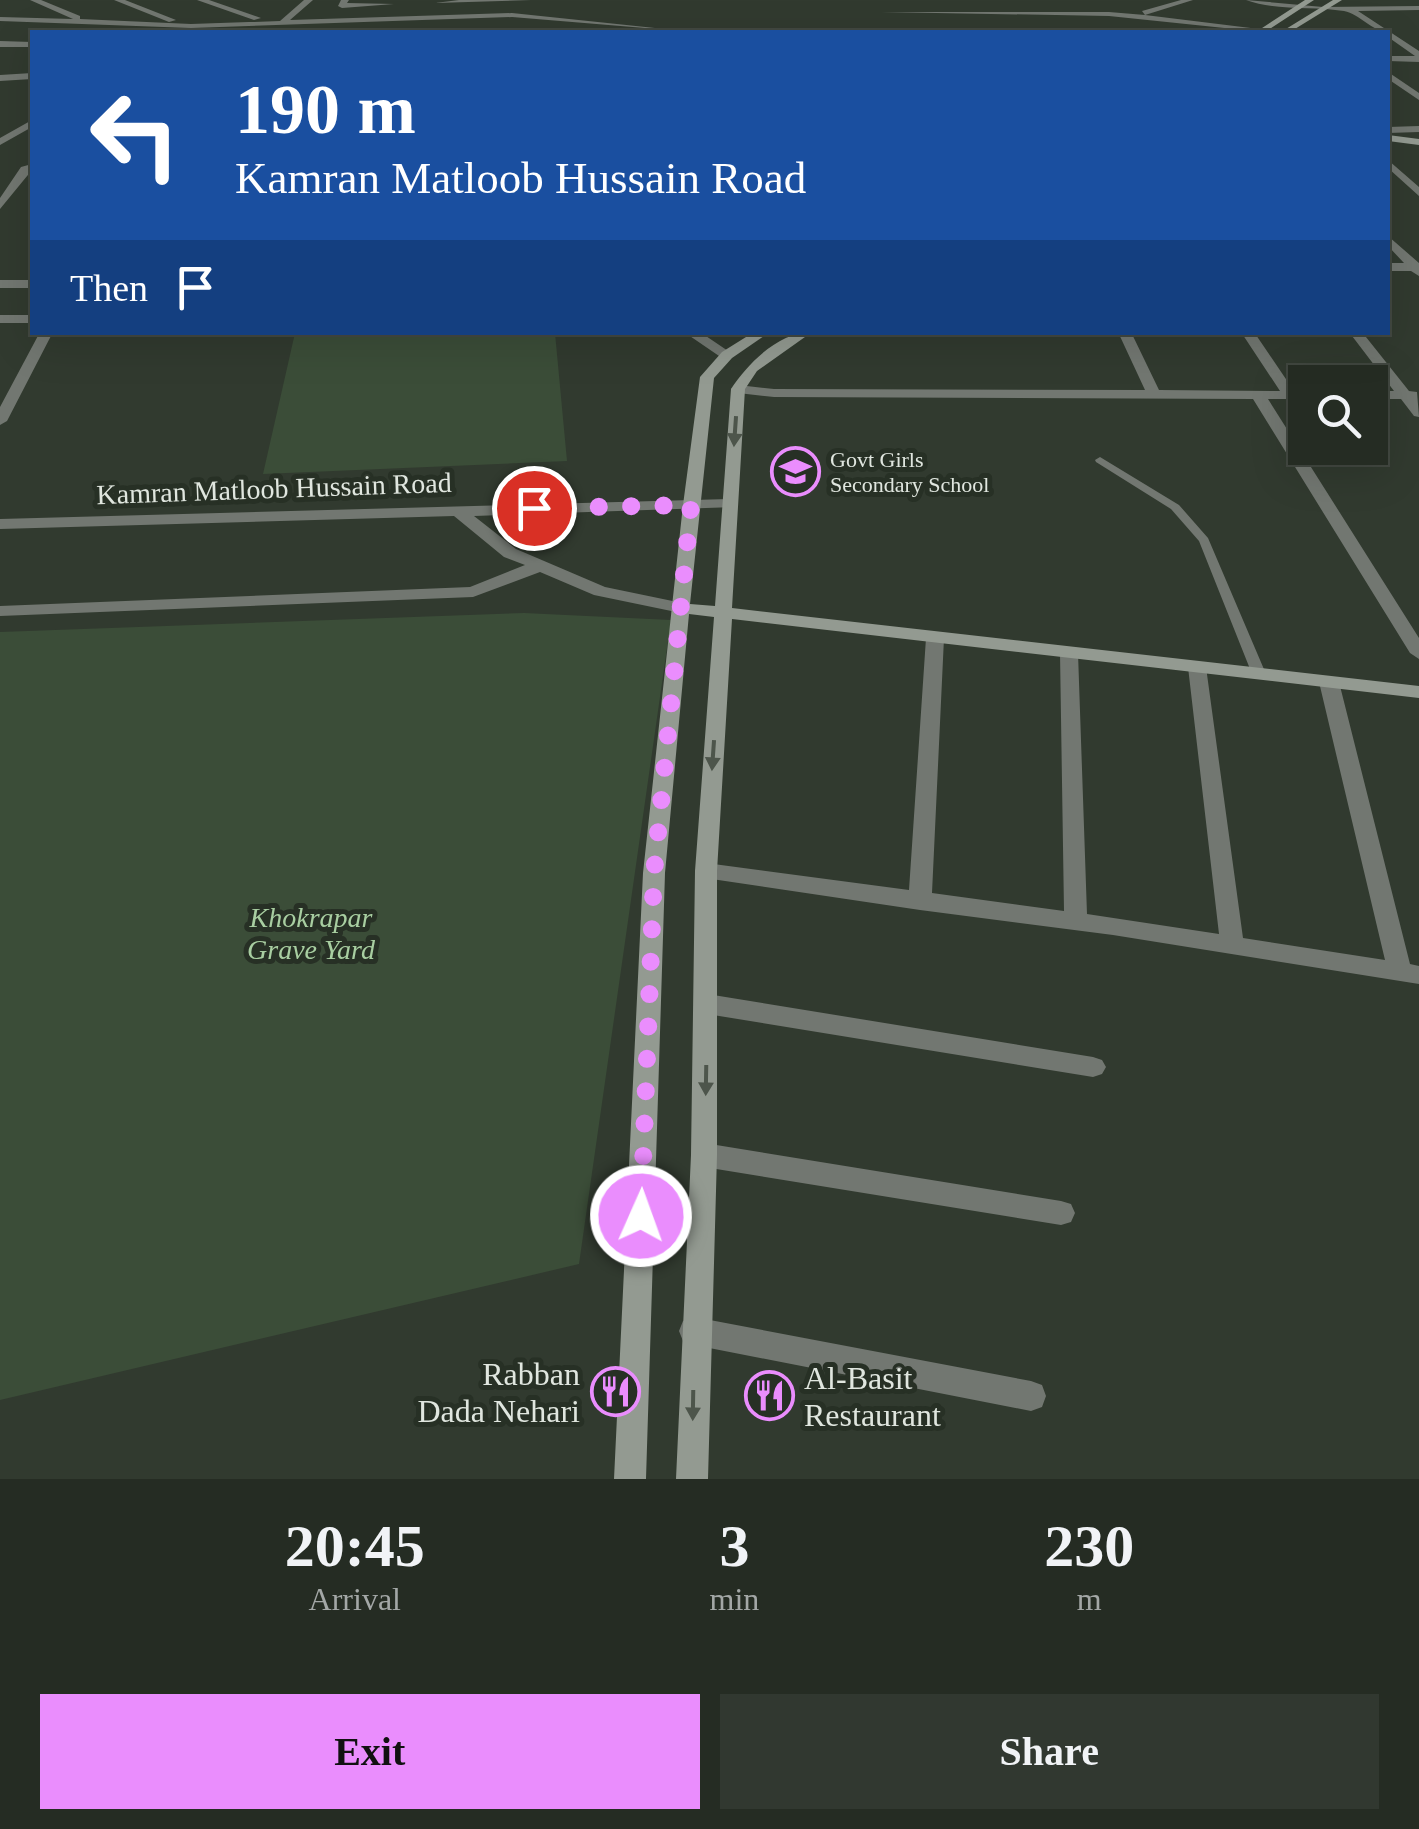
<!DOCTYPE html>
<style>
:root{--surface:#252c23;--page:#313830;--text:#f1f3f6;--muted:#a3a7a6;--line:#424841;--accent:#ea8dfd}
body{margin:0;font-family:Georgia,serif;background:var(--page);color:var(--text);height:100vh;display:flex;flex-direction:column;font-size:38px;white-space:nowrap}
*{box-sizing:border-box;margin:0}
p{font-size:32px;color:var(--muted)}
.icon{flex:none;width:55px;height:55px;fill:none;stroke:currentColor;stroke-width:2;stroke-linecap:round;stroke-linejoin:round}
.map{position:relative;height:1479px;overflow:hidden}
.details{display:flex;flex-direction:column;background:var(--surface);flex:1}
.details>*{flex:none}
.banner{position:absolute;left:30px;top:30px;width:1360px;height:305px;border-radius:0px;box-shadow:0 10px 40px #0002,0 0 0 2px var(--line);background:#1a4fa0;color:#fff;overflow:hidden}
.controls{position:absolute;left:1288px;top:365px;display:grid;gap:20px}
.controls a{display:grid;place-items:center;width:100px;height:100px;border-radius:0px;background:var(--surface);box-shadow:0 10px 40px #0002,0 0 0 2px var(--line);font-size:50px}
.pin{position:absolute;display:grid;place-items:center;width:85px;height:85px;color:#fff;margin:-42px;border:5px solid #fff;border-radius:50%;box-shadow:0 2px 10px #0007}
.me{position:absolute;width:110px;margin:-55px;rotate:2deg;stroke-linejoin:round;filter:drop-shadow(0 0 8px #0008)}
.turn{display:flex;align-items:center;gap:35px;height:210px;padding:0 40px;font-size:45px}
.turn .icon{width:130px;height:130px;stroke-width:2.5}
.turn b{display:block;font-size:70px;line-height:85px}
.then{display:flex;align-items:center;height:95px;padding:0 40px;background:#0003;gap:20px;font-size:38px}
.eta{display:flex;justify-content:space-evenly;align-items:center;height:170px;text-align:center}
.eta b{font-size:60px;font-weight:800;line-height:70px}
.primary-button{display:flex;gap:20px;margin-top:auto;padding:20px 40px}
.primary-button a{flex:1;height:115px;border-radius:0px;background:var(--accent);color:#111;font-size:40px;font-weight:800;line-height:115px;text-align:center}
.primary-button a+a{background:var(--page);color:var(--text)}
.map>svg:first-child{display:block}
</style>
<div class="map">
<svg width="1419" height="1479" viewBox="0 0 1419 1479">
<rect width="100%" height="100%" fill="#313a2f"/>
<path fill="#3b4d38" d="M 295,333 L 555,333 L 567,461 L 263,474 Z
M 524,613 L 671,620 L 579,1264 L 0,1400 L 0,632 Z"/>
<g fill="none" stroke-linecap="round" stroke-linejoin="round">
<path fill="#727771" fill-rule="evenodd" d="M 1100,457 L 1179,505 L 1208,538 L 1266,674 L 1264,677 L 1259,678 L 1252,674 L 1199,541 L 1171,509 L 1096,462 L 1095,460 Z"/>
<path fill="#727771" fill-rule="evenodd" d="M 30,0 L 41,0 L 80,16 L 80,19 L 191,24 L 280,21 L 304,0 L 313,0 L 290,20 L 512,13 L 693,32 L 512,17 L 191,28 L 0,21 L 0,17 L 73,19 Z
M 114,0 L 125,0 L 176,20 L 169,22 Z
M 197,0 L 209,0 L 261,18 L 254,20 Z
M 341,0 L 349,0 L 347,3 L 394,4 L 342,8 L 338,6 Z
M 459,0 L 531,0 L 435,3 Z
M 1181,0 L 1193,0 L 1145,15 L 1267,30 L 1263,32 L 1109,16 L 881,12 L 1109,12 L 1145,15 L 1142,11 Z
M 1246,0 L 1323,7 L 1419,6 L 1419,10 L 1358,11 L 1419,51 L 1419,62 L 1388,61 L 1388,56 L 1415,56 L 1388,37 L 1388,32 C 1371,31 1360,14 1344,11 C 1313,6 1276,11 1246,0 Z
M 0,41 L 32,42 L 32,47 L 0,47 Z
M 1388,72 L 1419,93 L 1419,100 L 1388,79 Z
M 32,73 L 32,79 L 0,81 L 0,75 Z
M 32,120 L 32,127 L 0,145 L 0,138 Z
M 1419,126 L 1419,132 L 1388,133 L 1388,127 Z
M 1388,160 L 1419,187 L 1419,196 L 1388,168 Z
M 32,164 L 32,170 L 0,209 L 0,198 L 21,167 Z
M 1388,236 L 1419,263 L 1419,276 L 1411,271 L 1388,271 L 1388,263 L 1404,263 L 1388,246 Z
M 0,280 L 32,280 L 32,288 L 0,288 Z
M 0,315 L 32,315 L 32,323 L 0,323 Z
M 40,332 L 53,332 L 7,421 L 0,425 L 0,407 Z
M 684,332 L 700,332 L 734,355 L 722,358 Z
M 1118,332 L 1131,332 L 1159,390 L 1280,391 L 1241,332 L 1254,332 L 1294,391 L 1305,391 L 1305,399 L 1268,399 L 1419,638 L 1419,659 L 1410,653 L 1253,399 L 774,397 L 738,393 L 731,389 L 738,385 L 774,389 L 1145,390 Z
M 1349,332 L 1362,332 L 1409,391 L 1417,392 L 1419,417 L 1414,416 L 1401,399 L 1370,399 L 1370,391 L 1394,391 Z
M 729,499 L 737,504 L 735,507 L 474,516 L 516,549 L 605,587 L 687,604 L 690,608 L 681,613 L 594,595 L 540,572 L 473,597 L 0,616 L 0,606 L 470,587 L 525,565 L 504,557 L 454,516 L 0,529 L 0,519 Z
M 935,633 L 944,638 L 932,893 L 1064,911 L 1060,653 L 1069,647 L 1078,653 L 1087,914 L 1219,934 L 1188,667 L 1197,661 L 1206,667 L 1243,938 L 1385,960 L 1319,682 L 1329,676 L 1339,682 L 1410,964 L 1419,966 L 1419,984 L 1113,935 L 920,910 L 698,877 L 695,871 L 698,865 L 706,863 L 909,890 L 926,638 Z
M 707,994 L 1093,1057 L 1102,1060 L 1106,1067 L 1102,1074 L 1093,1077 L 707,1014 L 698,1011 L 695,1004 L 698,997 Z
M 704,1143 L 1061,1201 L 1071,1204 L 1075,1213 L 1071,1222 L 1061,1225 L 704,1167 L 694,1163 L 691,1155 L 694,1147 Z
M 694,1317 L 1031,1381 L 1042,1385 L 1046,1396 L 1042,1407 L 1031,1411 L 694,1345 L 683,1341 L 679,1331 L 683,1321 Z"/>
<path fill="#939a91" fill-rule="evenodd" d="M 1305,0 L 1314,0 L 1265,32 L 1256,32 Z
M 1333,0 L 1342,0 L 1290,32 L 1281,32 Z
M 1388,135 L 1419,139 L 1419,145 L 1388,141 Z
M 754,332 L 770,332 L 732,358 L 714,378 L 690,604 L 715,606 L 731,389 C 748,363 779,332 812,332 L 757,371 L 745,389 L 732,608 L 1419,686 L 1419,698 L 732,619 L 717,871 L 717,1155 L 708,1479 L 676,1479 L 691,1155 L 695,871 L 714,617 L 689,614 L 665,873 L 646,1479 L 614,1479 L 643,873 L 683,505 L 700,377 L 722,352 Z"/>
</g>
<defs><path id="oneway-solid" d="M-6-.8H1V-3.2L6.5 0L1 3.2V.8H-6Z" transform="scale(2.5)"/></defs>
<g fill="#4d554b">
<use href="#oneway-solid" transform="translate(735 431) rotate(94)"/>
<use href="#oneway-solid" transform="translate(713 755) rotate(94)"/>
<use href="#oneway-solid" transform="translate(706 1080) rotate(91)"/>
<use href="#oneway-solid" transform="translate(693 1405) rotate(91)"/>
</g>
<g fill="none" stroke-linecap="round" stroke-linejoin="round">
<path stroke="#ea8dfd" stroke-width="18" stroke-dasharray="0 32.4" d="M 534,508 L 691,505 L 654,873 L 641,1216"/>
</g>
<defs>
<symbol id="school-ring" viewBox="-11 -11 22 22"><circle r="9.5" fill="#273025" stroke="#ea8dfd" stroke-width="1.5"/><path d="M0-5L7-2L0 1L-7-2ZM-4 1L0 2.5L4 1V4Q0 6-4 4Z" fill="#ea8dfd"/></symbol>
<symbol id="restaurant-ring" viewBox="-11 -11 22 22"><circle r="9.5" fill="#273025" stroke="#ea8dfd" stroke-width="1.5"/><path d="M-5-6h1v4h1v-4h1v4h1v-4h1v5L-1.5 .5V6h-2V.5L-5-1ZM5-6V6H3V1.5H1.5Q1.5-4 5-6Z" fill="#ea8dfd"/></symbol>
</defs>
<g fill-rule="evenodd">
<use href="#school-ring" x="768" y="444" width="55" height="55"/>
<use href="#restaurant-ring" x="588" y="1364" width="55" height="55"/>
<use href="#restaurant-ring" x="742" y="1368" width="55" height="55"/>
</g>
<g text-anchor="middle" stroke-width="10" stroke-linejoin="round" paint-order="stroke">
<g font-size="22" fill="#e0e6df" stroke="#273025" text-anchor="start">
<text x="830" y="467">Govt Girls<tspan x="830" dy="25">Secondary School</tspan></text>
</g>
<g font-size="28" fill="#e0e6df" stroke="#273025">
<text transform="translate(274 488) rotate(-2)" y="10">Kamran Matloob Hussain Road</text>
</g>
<g font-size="28" font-style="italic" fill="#a8cea1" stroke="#273025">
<text x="311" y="927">Khokrapar<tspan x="311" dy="32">Grave Yard</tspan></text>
</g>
<g font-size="32" fill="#e0e6df" stroke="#273025" text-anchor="end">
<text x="580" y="1385">Rabban<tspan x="580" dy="37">Dada Nehari</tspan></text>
<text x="804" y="1389" text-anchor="start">Al-Basit<tspan x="804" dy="37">Restaurant</tspan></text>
</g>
</g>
</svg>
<div class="controls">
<a><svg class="icon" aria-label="search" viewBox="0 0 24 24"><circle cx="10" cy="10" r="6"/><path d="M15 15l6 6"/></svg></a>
</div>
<div class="pin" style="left:534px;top:508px;background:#d93025"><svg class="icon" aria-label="arrive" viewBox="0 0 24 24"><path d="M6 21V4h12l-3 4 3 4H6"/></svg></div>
<svg class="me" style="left:641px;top:1216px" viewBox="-20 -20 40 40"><circle r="17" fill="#ea8dfd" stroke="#fff" stroke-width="3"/><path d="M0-11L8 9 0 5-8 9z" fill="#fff"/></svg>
<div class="banner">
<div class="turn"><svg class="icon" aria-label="left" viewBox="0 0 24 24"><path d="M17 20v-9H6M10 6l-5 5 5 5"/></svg><div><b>190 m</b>Kamran Matloob Hussain Road</div></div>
<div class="then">Then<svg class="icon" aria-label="arrive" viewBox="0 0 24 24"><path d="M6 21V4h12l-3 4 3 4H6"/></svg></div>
</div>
</div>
<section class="details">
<div class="eta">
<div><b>20:45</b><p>Arrival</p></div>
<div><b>3</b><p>min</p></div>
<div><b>230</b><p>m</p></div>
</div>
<div class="primary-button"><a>Exit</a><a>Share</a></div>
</section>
